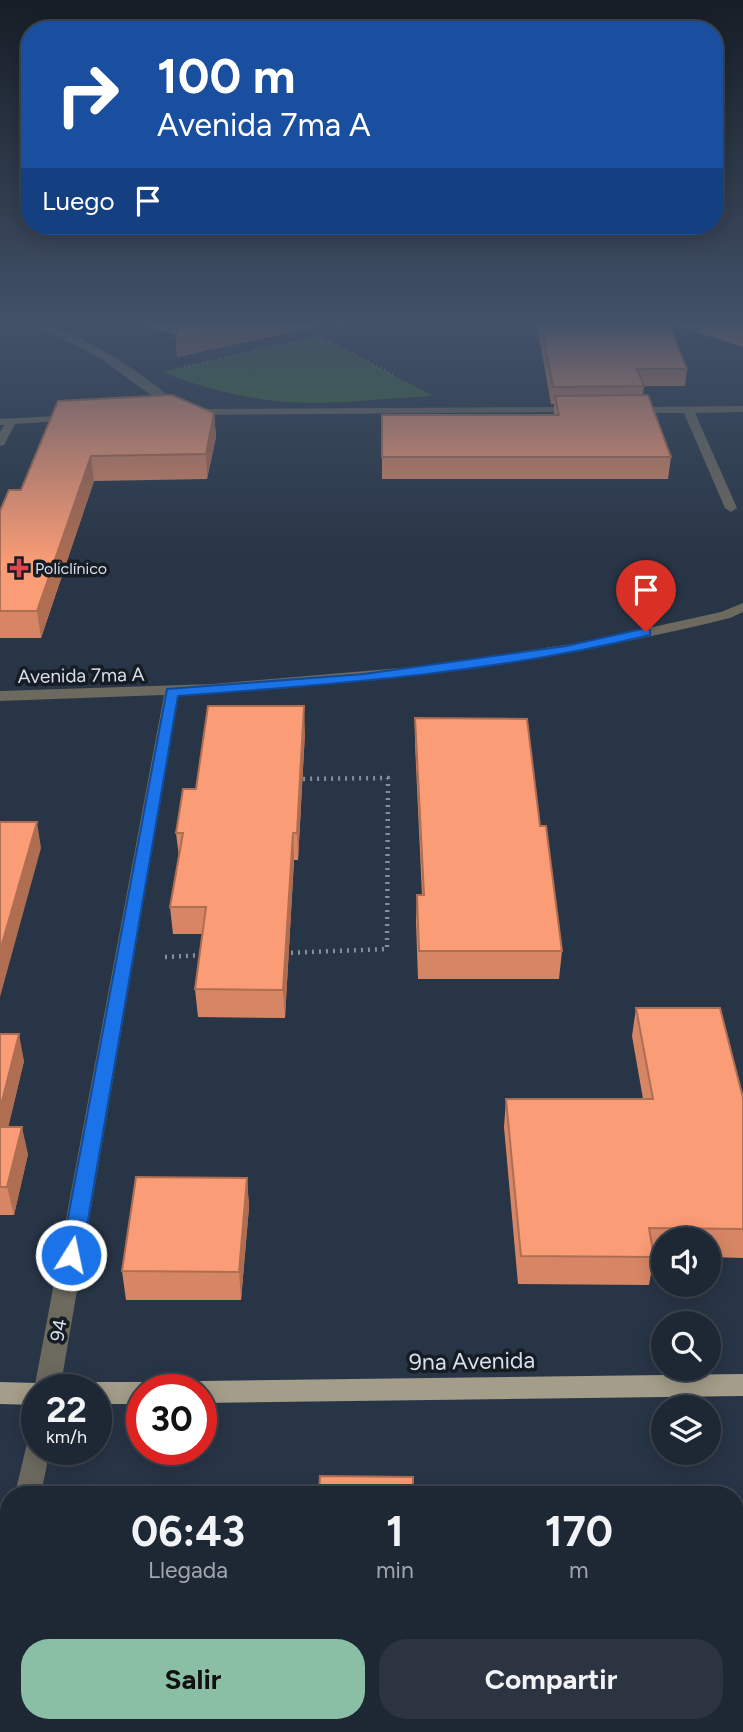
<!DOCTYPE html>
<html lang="es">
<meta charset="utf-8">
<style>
:root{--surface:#1e2834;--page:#2b3440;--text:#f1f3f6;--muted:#a1a6ac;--line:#3c444f;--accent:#8abfa5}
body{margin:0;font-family:Figtree,sans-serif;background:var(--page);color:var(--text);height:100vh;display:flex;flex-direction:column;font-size:26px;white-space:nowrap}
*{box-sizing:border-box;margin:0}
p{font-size:23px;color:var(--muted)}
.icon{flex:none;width:38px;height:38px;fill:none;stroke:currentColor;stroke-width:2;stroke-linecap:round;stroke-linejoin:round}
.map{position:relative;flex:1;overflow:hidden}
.details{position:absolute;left:0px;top:1486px;width:744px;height:247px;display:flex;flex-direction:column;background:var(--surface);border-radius:28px 28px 0 0;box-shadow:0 4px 18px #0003,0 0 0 2px var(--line)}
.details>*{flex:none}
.hud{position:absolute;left:21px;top:21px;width:702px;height:214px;border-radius:28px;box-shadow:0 4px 18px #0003,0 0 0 2px var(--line);background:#1a4fa0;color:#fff;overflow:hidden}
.controls{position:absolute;left:651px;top:1227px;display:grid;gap:14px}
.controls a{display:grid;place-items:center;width:70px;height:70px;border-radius:50%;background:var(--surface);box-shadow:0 4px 18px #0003,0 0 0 2px var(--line);font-size:35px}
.speed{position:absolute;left:21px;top:1374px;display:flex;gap:14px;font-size:35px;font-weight:700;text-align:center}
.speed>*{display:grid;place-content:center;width:91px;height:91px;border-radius:50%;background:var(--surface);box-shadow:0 4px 18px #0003,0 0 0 2px var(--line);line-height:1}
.speed small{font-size:18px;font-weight:400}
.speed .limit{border:10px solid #d22;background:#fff;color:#111}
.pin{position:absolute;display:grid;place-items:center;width:60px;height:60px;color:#fff;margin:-72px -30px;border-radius:50% 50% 50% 0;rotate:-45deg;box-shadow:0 0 7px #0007}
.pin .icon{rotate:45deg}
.me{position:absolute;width:77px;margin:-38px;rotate:10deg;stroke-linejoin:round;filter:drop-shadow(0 0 5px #0008)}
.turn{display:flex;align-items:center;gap:24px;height:147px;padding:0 21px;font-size:32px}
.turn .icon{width:91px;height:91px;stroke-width:2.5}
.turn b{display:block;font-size:49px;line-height:60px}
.then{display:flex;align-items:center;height:66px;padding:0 21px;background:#0003;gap:14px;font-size:26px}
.eta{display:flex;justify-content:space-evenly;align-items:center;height:119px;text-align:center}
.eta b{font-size:42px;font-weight:700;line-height:49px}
.action{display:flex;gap:14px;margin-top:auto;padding:14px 21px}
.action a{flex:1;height:80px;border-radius:28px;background:var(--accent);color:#111;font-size:28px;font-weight:700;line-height:80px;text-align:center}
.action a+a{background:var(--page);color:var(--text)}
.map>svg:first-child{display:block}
</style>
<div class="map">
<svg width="743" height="1732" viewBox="0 0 743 1732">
<rect width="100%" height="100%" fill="#283546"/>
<path fill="#3c693a" d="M 319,336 L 433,396 C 387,398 334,405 288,402 C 244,399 203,388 162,372 Z"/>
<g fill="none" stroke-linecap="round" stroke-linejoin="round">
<path stroke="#85909d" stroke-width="2.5" stroke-dasharray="1 3.5" stroke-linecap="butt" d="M 180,368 L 319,336 L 396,376"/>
<path stroke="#85909d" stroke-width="4.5" stroke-dasharray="2 5" stroke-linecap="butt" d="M 284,953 L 387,949 L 388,778 L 297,779
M 165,957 L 205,955"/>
<path fill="#6c695f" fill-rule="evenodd" d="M 18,320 C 63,320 152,376 182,409 L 173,411 L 101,359 L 62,338 Z
M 743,406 L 743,412 L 695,413 L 737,508 L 731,512 L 725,508 L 684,413 L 630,413 L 625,410 L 630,407 Z
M 577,407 L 582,410 L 581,412 L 189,415 L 184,412 L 189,409 Z
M 73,415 L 77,416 L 77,420 L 15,424 L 4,445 L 0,446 L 0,432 L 4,425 L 0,425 L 0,419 Z
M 743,603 L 743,612 L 730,618 C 549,663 365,685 179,694 L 60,1390 L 37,1390 L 37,1395 L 34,1390 L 164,695 L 0,701 L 0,691 L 213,684 L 424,666 L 585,642 L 721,612 Z
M 37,1435 L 37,1449 L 50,1449 L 41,1494 L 15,1494 L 28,1439 Z
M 9,1588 L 9,1662 L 0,1665 L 0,1592 Z"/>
<path fill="#a39d89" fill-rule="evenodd" d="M 743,1374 L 743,1396 L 201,1403 L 201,1390 L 190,1390 L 192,1384 L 201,1381 Z
M 0,1382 L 37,1383 L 47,1390 L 37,1390 L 37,1405 L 0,1404 Z
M 96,1382 L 142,1382 L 151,1385 L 153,1390 L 142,1390 L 142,1404 L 96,1404 L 96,1390 L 85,1390 L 87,1385 Z"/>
</g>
<path fill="#d78665" d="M 120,320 L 363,320 L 341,328 L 333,323 L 177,357 L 176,334 Z
M 536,320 L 743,320 L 743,347 L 668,323 L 687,369 L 685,386 L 644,386 L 643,395 L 671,457 L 668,479 L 382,479 L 382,415 L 554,415 L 554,404 L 551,404 Z
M 58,401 L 214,413 L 216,437 L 207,479 L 94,481 L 41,638 L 0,638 L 0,511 L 21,490 Z
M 415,718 L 540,826 L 562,951 L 559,979 L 418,979 L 416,922 L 417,895 L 422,895 L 415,744 Z
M 305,732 L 298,860 L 294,860 L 285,1018 L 198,1017 L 195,989 L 202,934 L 173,934 L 170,907 L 179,857 L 176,833 L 196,789 Z
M 636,1008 L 743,1098 L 743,1258 L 709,1257 L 709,1239 L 663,1239 L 663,1257 L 654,1257 L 649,1285 L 518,1284 L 504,1127 L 506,1099 L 643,1099 L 632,1036 Z
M 0,1034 L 24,1061 L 8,1127 L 28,1154 L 14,1215 L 0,1215 Z
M 247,1178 L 249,1207 L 241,1300 L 126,1300 L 122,1271 Z
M 735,1651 L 743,1732 L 74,1732 L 75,1724 L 735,1724 Z"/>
<path fill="#af6d52" d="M 259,320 L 333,320 L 333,323 L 177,357 L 176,338 Z
M 341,320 L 363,320 L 341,328 Z
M 214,413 L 216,437 L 207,479 L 206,454 Z
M 91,456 L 94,481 L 41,638 L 37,611 Z
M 304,706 L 305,732 L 298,860 L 297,833 Z
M 37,822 L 41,848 L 0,997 L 0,951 Z
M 293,833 L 294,860 L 285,1018 L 283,990 Z
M 19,1034 L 24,1061 L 2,1154 L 0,1147 L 0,1109 Z
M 22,1127 L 28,1154 L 14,1215 L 7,1187 Z
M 247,1178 L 249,1207 L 241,1300 L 239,1272 Z"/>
<path fill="#fa9c75" stroke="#af6d52" stroke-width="2" d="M 178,320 L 259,320 L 176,338 Z
M 540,320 L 667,320 L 687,369 L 637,369 L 644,386 L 553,387 Z
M 714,320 L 743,320 L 743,329 Z
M 172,395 L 214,413 L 206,454 L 91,456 L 37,611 L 0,611 L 0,511 L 9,490 L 21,490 L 58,401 Z
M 648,395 L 671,457 L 382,457 L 382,415 L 559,415 L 555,396 Z
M 208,706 L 304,706 L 297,833 L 293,833 L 283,990 L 195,989 L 206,907 L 170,907 L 183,833 L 176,833 L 183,789 L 196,789 Z
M 415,718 L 527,719 L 540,826 L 546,826 L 562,951 L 419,951 L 417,895 L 424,895 Z
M 0,822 L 37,822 L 0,951 Z
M 636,1008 L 720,1008 L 743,1098 L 743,1229 L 649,1228 L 654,1257 L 521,1256 L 506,1099 L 653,1099 Z
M 0,1034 L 19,1034 L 0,1109 Z
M 0,1127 L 22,1127 L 7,1187 L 0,1187 Z
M 136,1177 L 247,1178 L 239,1272 L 122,1271 Z
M 320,1476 L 413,1477 L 413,1493 L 538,1494 L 319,1494 Z
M 735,1651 L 743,1651 L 743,1732 L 737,1732 L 735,1718 Z
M 75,1724 L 360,1724 L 360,1732 L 74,1732 Z"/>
<linearGradient id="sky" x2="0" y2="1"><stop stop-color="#161d26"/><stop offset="0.57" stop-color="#425168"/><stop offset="1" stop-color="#425168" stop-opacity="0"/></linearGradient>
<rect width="743" height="563" fill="url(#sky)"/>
<path fill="#1a73e8" stroke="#114b97" stroke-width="2" d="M 646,628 L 650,630 L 650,635 C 496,673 336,684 178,696 L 82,1255 L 79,1261 L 71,1263 L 64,1261 L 61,1255 L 167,689 L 364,674 L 566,646 Z"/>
<path fill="#e0444e" stroke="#161c24" stroke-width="2.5" d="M15.5 557.5h7v7h7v7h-7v7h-7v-7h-7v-7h7z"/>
<g text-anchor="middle" stroke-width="7" stroke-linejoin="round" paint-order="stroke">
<g font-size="16" fill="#d7dfea" stroke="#161c24" text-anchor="start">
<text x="35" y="574">Policlínico</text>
</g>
<g font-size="19" fill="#d7dfea" stroke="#161c24">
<text transform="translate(81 675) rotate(-1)" y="7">Avenida 7ma A</text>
<text transform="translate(58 1330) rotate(-80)" y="7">94</text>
</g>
<g font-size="23" fill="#d7dfea" stroke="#161c24">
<text transform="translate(472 1361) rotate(-1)" y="8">9na Avenida</text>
</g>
</g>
</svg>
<div class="controls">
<a><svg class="icon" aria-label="sound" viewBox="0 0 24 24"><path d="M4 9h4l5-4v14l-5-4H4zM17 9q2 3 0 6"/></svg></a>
<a><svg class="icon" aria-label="search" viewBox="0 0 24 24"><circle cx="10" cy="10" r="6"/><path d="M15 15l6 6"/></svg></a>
<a><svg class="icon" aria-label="layers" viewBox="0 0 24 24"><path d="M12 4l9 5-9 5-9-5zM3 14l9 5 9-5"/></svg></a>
</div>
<div class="speed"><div>22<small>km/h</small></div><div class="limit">30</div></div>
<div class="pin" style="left:646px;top:632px;background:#d93025"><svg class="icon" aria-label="arrive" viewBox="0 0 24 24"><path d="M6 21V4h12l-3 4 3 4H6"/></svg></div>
<svg class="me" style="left:71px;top:1255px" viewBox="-20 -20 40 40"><circle r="17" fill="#1a73e8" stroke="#fff" stroke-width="3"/><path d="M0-11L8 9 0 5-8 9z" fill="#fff"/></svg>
<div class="hud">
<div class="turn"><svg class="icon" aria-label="right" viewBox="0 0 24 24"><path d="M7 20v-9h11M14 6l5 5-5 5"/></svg><div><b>100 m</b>Avenida 7ma A</div></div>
<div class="then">Luego<svg class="icon" aria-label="arrive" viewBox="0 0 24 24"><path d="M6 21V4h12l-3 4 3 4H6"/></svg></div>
</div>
<section class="details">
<div class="eta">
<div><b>06:43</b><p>Llegada</p></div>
<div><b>1</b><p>min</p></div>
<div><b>170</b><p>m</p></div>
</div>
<div class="action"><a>Salir</a><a>Compartir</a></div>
</section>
</div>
